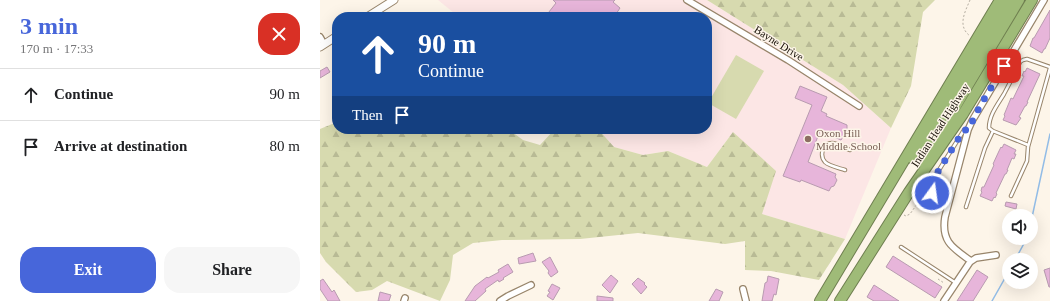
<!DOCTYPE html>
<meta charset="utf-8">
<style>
:root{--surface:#fff;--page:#f6f6f6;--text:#202124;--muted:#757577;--line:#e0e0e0;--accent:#4766da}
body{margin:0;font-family:Georgia,serif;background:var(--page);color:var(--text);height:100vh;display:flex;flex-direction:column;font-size:15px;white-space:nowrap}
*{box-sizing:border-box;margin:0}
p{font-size:13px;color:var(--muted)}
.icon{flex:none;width:22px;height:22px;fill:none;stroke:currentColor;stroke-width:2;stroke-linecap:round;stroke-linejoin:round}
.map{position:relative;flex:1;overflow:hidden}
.drawer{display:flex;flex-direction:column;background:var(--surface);width:320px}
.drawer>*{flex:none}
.top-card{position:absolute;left:12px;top:12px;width:380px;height:122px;border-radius:16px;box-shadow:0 4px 16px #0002;background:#1a4fa0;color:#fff;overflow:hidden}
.tools{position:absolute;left:682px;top:209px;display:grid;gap:8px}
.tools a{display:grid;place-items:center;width:36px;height:36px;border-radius:50%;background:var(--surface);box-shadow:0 4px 16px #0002;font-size:20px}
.pin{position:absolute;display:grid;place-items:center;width:34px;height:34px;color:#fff;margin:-17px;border-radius:8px;box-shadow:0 2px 6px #0006}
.me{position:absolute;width:44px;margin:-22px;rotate:14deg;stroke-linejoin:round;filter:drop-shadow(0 0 3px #0008)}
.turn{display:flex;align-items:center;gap:14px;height:84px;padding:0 20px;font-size:18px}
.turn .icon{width:52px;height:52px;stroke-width:2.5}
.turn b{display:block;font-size:28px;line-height:34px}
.then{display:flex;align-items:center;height:38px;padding:0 20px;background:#0003;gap:8px;font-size:15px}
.round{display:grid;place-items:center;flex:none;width:42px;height:42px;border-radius:16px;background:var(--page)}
.summary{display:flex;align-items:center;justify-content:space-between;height:68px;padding:0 20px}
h1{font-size:24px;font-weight:700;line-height:30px;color:var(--accent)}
.button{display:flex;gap:8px;margin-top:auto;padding:8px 20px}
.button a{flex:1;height:46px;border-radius:16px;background:var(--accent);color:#fff;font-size:16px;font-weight:700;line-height:46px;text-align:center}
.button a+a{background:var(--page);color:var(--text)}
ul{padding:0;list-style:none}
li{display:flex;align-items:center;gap:12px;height:52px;padding:0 20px;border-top:1px solid var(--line)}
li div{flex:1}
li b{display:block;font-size:15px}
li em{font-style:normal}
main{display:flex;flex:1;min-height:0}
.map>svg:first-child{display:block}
</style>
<main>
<section class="drawer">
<div class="summary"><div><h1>3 min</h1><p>170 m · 17:33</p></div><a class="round" style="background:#d93025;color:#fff"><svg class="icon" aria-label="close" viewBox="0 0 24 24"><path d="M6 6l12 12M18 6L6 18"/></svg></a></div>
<ul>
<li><svg class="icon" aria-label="ahead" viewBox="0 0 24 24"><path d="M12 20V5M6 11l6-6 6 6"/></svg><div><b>Continue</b></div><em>90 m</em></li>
<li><svg class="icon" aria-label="arrive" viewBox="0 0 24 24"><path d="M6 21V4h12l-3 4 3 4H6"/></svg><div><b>Arrive at destination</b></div><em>80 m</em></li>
</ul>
<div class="button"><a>Exit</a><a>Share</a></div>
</section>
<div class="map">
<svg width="730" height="301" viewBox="0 0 730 301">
<defs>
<pattern id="forest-firs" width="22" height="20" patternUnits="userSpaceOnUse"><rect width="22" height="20" fill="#d7daaf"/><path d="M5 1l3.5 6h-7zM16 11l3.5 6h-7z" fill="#b8ba95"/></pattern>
</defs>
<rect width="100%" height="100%" fill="#fdf5e9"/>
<path fill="#fce6e5" d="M 118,0 L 387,0 L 523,85 L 571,128 L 525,239 L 442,214 L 413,132 L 387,167 L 348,151 L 323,155 L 294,147 L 278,129 L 387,129 L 387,17 L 139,17 Z"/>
<path fill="url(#forest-firs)" d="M 387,0 L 615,0 L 603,12 L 591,86 L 571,128 L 523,85 Z
M 17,122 L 17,129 L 188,129 L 203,140 L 220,145 L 235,129 L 278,129 L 294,147 L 323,155 L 348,151 L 387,167 L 413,132 L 456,171 L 442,214 L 525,239 L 499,280 L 451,271 L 425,270 L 425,241 L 405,244 L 318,233 L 260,239 L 182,240 L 153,243 L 133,255 L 130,280 L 120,301 L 67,281 L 52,290 L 36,292 L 6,262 L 0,253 L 0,129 Z"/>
<path fill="#d7daaf" d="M 416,55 L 444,71 L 416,119 L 388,103 Z"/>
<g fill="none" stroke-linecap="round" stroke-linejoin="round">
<path stroke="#92bce6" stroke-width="1.5" d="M 711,222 L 730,134
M 695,260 L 707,238
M 672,301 L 689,271"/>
</g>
<path fill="#e7b5da" stroke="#b89bb0" d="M 233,0 L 295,0 L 293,2 L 300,8 L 294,17 L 225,17 L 236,3 Z
M 730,10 L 730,38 L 725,49 L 724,49 L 722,53 L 710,46 L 713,38 L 714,38 Z
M 7,67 L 10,72 L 0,78 L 0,71 Z
M 707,68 L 720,74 L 707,102 L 708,102 L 706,106 L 705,106 L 699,117 L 701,118 L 696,125 L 683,120 L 685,116 L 684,115 L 691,98 L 693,99 L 704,76 L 702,76 L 704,71 L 705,72 Z
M 480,86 L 507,97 L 501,111 L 507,114 L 506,116 L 527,125 L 527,129 L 528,130 L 526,136 L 523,137 L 521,140 L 500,131 L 488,162 L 516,174 L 515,177 L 517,180 L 514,186 L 511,187 L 509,191 L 481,180 L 480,182 L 463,176 L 492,105 L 475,98 Z
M 684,144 L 696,150 L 694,154 L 696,154 L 694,159 L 692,158 L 687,170 L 688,170 L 686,174 L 685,174 L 676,193 L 677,194 L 675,198 L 674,197 L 672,201 L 660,196 L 662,192 L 661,191 L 662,187 L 664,187 L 674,165 L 673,164 L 679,151 L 681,147 L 682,148 Z
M 686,202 L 697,204 L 696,209 L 685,206 Z
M 213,253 L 216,261 L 199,264 L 198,258 Z
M 573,256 L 622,287 L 615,298 L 566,267 Z
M 230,257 L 238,272 L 231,277 L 228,273 L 229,271 L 222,262 Z
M 188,264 L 193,272 L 183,278 L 184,279 L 179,282 L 178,280 L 165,289 L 166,291 L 155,301 L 145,301 L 155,286 L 167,277 L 168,278 L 179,272 L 178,270 Z
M 730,268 L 730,287 L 729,287 L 724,270 Z
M 657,270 L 668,277 L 653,301 L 637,301 Z
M 291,275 L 298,281 L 290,293 L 282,285 Z
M 448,276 L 459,279 L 456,295 L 454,294 L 452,301 L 442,301 L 445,283 L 447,282 Z
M 318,278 L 325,283 L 324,284 L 327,287 L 321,294 L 312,284 Z
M 3,279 L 12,292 L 14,290 L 20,301 L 8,301 L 0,289 L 0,281 Z
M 232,284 L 240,288 L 233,300 L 227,296 L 230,292 L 228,291 Z
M 554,285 L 579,301 L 554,301 L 547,297 Z
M 396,289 L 403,292 L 399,301 L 389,301 Z
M 60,292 L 71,295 L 69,301 L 58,301 Z
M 277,296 L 293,298 L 293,301 L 277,301 Z"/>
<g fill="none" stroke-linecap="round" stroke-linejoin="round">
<defs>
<path id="lane" d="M 206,129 L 207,129
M 673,131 L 708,145
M 525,170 C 519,168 509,166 505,162 C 499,155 503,143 512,143 C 518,143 524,148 530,150
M 691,196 L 707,161 L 708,147 L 730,68
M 629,198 C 621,196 610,196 609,186 L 644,130 L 647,130
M 646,207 L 665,148 L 673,131 L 669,128 C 669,115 678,104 684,94 C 690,83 695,73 700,62 L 703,60 L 707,59 L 730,67
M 581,247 L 636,283"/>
<path id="street" d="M 367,0 L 468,60 L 539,106
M 0,37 L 4,44
M 651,261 C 633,248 621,242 625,217 L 648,130 L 652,121 L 724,0
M 423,289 L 426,301
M 84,301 L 85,298
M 180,301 L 188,296 L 211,285
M 624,301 L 650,262 L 656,258 L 676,255"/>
<path id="secondary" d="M 47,17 L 74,0
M 0,47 L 17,36"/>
<path id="highway" d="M 593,159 L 639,87 L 690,0
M 603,163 L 645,90 L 699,0
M 500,301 L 680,0
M 520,301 L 589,192 L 643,114 L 712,0"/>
</defs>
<use href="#lane" stroke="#98856b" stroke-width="4.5"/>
<use href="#street" stroke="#98856b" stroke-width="8"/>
<use href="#secondary" stroke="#98856b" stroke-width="9"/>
<use href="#highway" stroke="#6f7f50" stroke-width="12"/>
<path stroke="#b5aea2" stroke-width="1" stroke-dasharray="2 2" stroke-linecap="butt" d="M 650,0 C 645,12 637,26 650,36
M 584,215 L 586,216 L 590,214 L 602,197 L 622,202
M 618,279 L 624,283"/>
<use href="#lane" stroke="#fff" stroke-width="2.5"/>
<use href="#street" stroke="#fff" stroke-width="5.5"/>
<use href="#secondary" stroke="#fff" stroke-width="7"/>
<use href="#highway" stroke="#9fbb78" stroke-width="10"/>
</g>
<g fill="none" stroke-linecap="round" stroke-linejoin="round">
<path stroke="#4766da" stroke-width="7" stroke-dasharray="0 12.6" d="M 612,193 L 609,189 L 609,186 L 644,130 L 648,130 L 660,106 L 684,66"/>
</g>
<circle fill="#8d6e63" stroke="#fdf5e9" stroke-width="1.5" cx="488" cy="139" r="4"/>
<g text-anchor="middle" stroke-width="3" stroke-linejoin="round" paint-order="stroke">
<g font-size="11" fill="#171007" stroke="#fdf5e9">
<text transform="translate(459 43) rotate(32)" y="4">Bayne Drive</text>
<text transform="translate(620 125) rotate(-57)" y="4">Indian Head Highway</text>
</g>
<g font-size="11" fill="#785e54" stroke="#fdf5e9" text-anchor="start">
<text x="496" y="137">Oxon Hill<tspan x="496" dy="13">Middle School</tspan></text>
</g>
</g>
</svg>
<div class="tools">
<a><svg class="icon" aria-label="sound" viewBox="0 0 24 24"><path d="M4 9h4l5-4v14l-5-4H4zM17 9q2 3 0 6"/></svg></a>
<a><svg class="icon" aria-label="layers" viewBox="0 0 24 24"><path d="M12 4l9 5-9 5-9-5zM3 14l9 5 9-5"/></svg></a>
</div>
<div class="pin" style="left:684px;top:66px;background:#d93025"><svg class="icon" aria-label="arrive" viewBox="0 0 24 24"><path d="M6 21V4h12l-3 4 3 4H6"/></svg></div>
<svg class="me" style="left:612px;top:193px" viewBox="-20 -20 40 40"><circle r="17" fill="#4766da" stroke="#fff" stroke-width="3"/><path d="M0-11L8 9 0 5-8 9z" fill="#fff"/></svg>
<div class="top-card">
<div class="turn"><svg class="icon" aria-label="ahead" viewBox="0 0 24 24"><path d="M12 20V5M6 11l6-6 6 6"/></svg><div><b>90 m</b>Continue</div></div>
<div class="then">Then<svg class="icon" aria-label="arrive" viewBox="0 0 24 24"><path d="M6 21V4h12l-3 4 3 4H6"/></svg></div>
</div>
</div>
</main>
